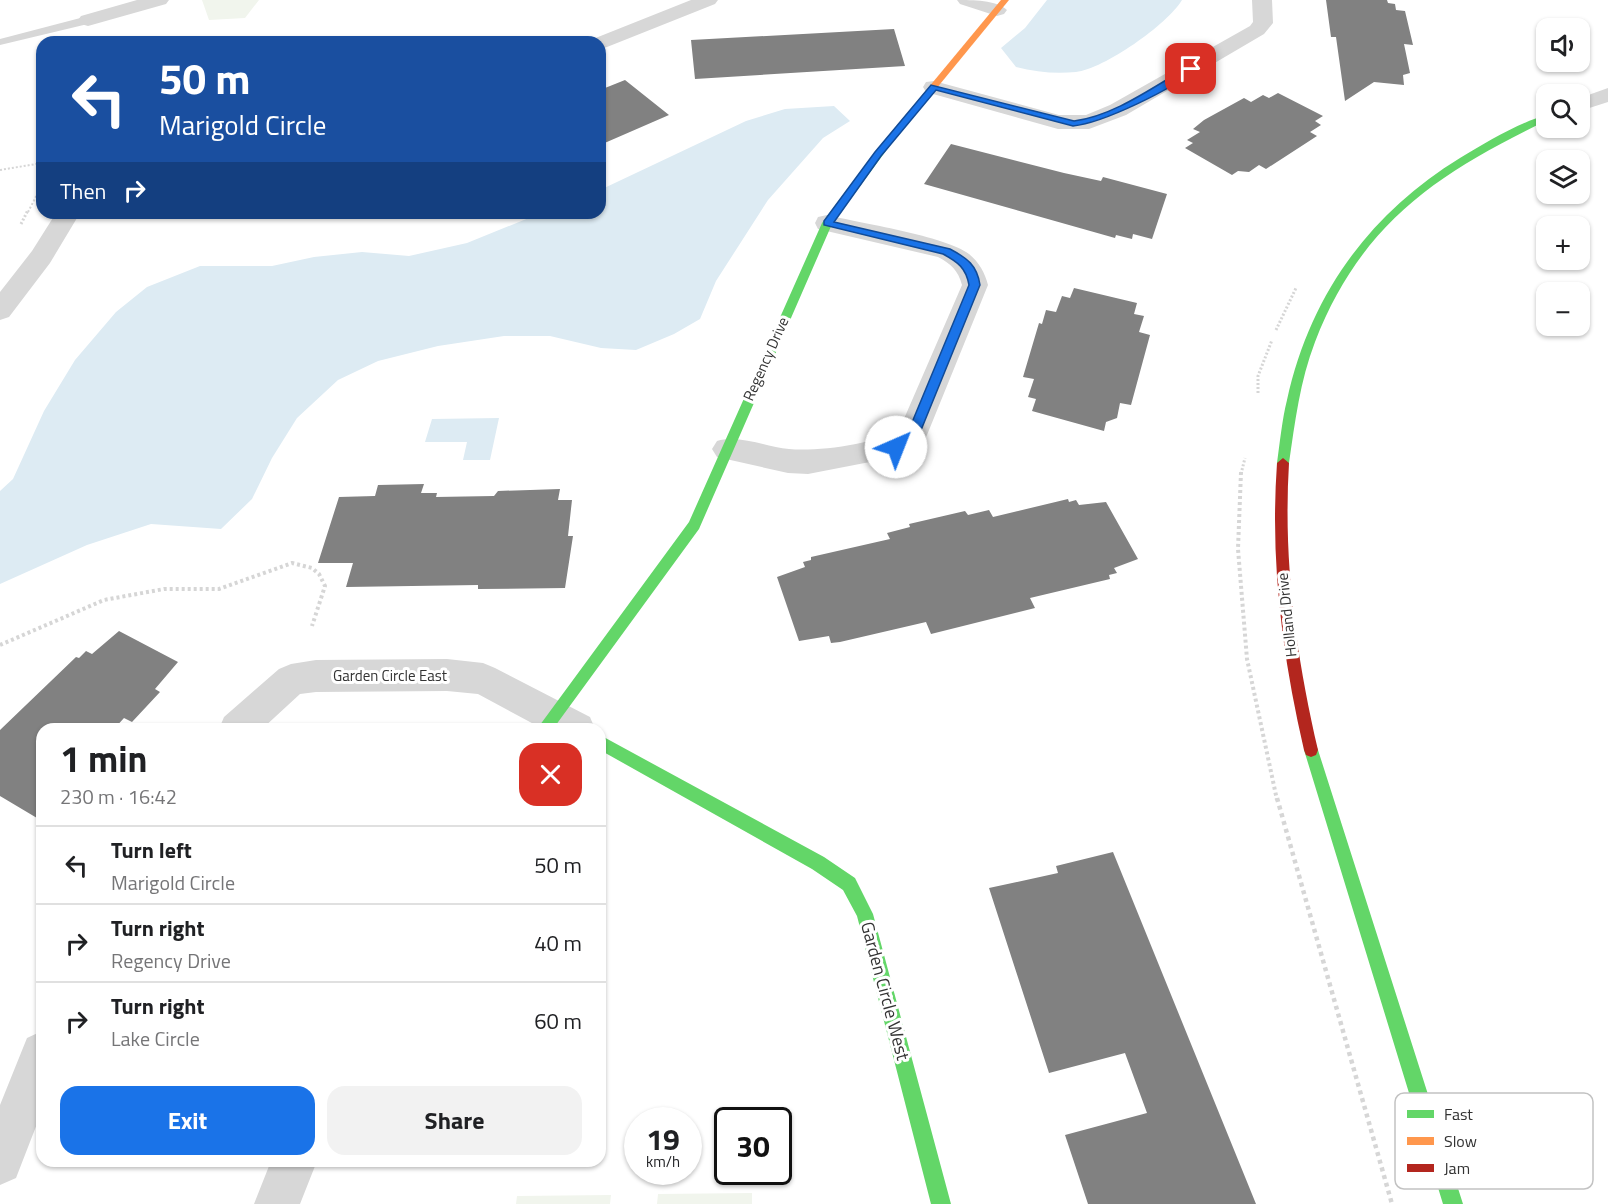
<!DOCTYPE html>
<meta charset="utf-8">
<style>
:root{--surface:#fff;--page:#f2f2f2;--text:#202124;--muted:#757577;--line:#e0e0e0;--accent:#1a73e8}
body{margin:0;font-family:"Titillium Web",sans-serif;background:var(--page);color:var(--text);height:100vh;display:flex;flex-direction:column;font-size:22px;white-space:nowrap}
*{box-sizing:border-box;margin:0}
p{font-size:20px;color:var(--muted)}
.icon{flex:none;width:33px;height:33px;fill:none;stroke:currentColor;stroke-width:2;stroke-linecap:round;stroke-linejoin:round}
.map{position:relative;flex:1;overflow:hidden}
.details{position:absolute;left:36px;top:723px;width:570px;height:444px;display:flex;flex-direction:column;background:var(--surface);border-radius:18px;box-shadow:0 2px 4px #0004}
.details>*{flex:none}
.top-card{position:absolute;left:36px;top:36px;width:570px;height:183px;border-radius:18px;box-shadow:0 2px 4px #0004;background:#1a4fa0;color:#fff;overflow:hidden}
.tools{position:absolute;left:1536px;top:18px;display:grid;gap:12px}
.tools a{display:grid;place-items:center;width:54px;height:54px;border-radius:12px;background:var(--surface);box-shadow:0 2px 4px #0004;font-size:30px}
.speed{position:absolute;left:624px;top:1107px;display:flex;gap:12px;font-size:30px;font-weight:700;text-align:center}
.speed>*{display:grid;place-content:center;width:78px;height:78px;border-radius:50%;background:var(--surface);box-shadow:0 2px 4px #0004;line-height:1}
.speed small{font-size:15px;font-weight:400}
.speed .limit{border:3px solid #111;border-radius:9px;background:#fff;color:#111}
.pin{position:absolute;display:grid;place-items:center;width:51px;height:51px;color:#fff;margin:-26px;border-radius:12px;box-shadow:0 3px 9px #0006}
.me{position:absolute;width:66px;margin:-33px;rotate:44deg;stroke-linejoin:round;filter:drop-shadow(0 0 4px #0008)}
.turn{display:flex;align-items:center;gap:21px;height:126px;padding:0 24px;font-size:27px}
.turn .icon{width:78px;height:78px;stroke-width:2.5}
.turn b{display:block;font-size:42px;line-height:51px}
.then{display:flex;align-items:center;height:57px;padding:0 24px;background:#0003;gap:12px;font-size:22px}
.round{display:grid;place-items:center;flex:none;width:63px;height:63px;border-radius:18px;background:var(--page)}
.head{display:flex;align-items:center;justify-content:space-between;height:102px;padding:0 24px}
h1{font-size:36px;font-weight:700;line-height:45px}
.cta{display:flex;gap:12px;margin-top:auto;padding:12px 24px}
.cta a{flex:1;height:69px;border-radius:18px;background:var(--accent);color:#fff;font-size:24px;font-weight:700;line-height:69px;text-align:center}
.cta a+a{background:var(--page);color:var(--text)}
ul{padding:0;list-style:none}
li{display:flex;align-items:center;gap:18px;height:78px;padding:0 24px;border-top:2px solid var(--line)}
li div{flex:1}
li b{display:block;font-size:22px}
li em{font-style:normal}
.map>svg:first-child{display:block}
</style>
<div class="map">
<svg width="1608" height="1204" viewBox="0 0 1608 1204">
<rect width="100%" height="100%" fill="#fff"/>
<path fill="#f1f5ed" d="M 202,0 L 259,0 L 245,18 L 209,20 Z
M 752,1193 L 752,1204 L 657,1204 L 658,1194 Z
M 611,1195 L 610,1204 L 516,1204 L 517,1196 Z"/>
<path fill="#ddebf3" d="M 1047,0 L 1182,0 C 1168,24 1104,69 1076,72 C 1055,74 1036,72 1016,67 L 1001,48 L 1025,28 Z
M 834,106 L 850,121 L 823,138 L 768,200 L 716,281 L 700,319 L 674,334 L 636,350 L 601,348 L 550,336 L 504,336 L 438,346 L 378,361 L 338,380 L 297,418 L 272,458 L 252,499 L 221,529 L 151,524 L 87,545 L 0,584 L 0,491 L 13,479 L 44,411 L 75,360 L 116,312 L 147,287 L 200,266 L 272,266 L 314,257 L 362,252 L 409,256 L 467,243 L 541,213 L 600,213 L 600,190 L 746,121 L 785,109 Z
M 499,418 L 490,460 L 463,460 L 467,442 L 425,442 L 432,419 Z"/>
<path fill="#818181" d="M 1326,0 L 1387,0 L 1388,3 L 1395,4 L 1396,10 L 1405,11 L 1413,45 L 1404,44 L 1410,73 L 1403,75 L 1404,85 L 1374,82 L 1345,101 L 1336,37 L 1331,37 Z
M 894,29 L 905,66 L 695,79 L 691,40 Z
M 625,80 L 669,115 L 600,145 L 600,90 Z
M 1278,93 L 1323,116 L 1315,121 L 1321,125 L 1310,132 L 1317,136 L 1266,169 L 1259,165 L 1249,172 L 1238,171 L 1232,175 L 1185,148 L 1193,143 L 1187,140 L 1200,132 L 1193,129 L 1204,120 L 1244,98 L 1251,102 L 1263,95 L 1269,98 Z
M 951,144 L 1064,173 L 1101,181 L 1103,177 L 1167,194 L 1152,239 L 1133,234 L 1132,239 L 1116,235 L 1115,238 L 924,184 Z
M 1074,288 L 1137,303 L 1134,314 L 1144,316 L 1139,332 L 1150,335 L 1131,405 L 1120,403 L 1117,418 L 1106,422 L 1104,431 L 1032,411 L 1036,399 L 1028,397 L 1034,379 L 1023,377 L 1039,323 L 1042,324 L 1046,310 L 1056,312 L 1062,296 L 1070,298 Z
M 424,484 L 421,493 L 437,493 L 436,497 L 494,496 L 498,491 L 560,489 L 558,500 L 572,500 L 568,536 L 573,536 L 565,588 L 478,589 L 478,585 L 346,587 L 353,563 L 318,563 L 339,497 L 375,496 L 378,485 Z
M 1068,499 L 1069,502 L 1076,500 L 1079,505 L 1106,502 L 1138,559 L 1114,568 L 1117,573 L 1109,575 L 1110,579 L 1030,598 L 1035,608 L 931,634 L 926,622 L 840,642 L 831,643 L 829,636 L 799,641 L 777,577 L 805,567 L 803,562 L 811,560 L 811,557 L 890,539 L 887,533 L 910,527 L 909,524 L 965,511 L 968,515 L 989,510 L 993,517 Z
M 119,631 L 178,662 L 155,689 L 160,692 L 132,722 L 124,718 L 114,729 L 42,729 L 42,821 L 0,796 L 0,730 L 76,657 L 79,658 L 86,651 L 92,654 Z
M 1113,852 L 1256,1204 L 1088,1204 L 1065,1135 L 1147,1113 L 1125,1053 L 1049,1073 L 989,888 L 1058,873 L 1056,866 Z"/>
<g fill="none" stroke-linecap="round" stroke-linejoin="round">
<path stroke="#d6d6d6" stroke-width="2" stroke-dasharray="2 2" stroke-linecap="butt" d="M 0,170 L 42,163
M 28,212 L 42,185"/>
<path stroke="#d6d6d6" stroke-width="3" stroke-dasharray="2 2" stroke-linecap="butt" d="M 21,224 L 28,210
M 1276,330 L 1296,288
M 1258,393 L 1258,376 L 1272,340
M 1241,474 L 1245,458"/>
<path stroke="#d6d6d6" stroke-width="4" stroke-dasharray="3 3" stroke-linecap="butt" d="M 1241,472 L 1238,549 L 1247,659 L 1277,800
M 0,645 L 104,600 L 164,589 L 219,589 L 292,563 L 312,568 L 319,574 L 325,586 L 312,626"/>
<path stroke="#d6d6d6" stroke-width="4.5" stroke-dasharray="4 4" stroke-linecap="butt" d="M 1277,798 L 1392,1204"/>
<path fill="#d7d7d7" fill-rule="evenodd" d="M 88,16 L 92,17 L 92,23 L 0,45 L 0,39 Z"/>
<path fill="#d7d7d7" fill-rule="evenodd" d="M 137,0 L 169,0 L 166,4 L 88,26 L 81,24 L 78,20 L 81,16 Z
M 691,0 L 718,0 L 715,4 L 607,47 L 600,49 L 600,42 L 590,42 L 593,39 Z
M 957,0 C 972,0 997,0 1007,10 L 1004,14 L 997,16 L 960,4 Z
M 1252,0 L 1272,0 L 1273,23 L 1264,34 L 1126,115 L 1089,129 L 1058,129 L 926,92 L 923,87 L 926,82 L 934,81 L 1059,115 L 1086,115 L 1110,105 L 1250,26 L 1253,22 Z
M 1608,88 L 1608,102 L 1580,111 L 1580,98 Z
M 56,213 L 80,213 L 50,263 L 9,317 L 0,320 L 0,292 L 32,251 Z
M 827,215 C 859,223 946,236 969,254 C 979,262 985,273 988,285 L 927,435 L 922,443 L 906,455 L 808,474 L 788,473 L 717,457 L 712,449 L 717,441 C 739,434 766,447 789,449 C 816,452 879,444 900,428 L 962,285 C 958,270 951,264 938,257 L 818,229 L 815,223 L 818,217 Z
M 447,659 L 483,663 L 495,668 L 590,717 L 595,729 L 543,729 L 478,694 L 447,691 L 316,692 L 300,694 L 262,729 L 219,729 L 224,717 L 279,669 L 291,664 L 316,660 Z
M 42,1031 L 42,1111 L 16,1178 L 0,1185 L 0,1105 L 27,1038 Z
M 271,1161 L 317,1161 L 300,1204 L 254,1204 Z"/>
<path fill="#63d668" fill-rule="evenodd" d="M 1546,115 L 1546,121 C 1437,173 1360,225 1315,342 C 1300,381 1295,422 1289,463 L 1287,466 L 1279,466 L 1277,463 C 1280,442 1282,420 1287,400 C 1310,295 1369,214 1460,158 C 1487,142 1516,124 1546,115 Z
M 880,146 L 888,148 L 832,224 L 699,529 L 553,729 L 537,729 L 689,522 L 822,223 Z
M 600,735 L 824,857 L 855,878 L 873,914 L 951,1204 L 931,1204 L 857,916 L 843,890 L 812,869 L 600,750 Z
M 1311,743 L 1316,745 L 1318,750 L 1463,1204 L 1443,1204 L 1304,750 L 1306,745 Z"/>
<path fill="#ff974d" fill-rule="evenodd" d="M 1001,0 L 1009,0 L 886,150 L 880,150 L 880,146 Z"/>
<path fill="#b3261e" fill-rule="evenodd" d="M 1283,458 L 1289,463 C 1283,561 1296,655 1318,750 L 1316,755 L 1311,757 L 1306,755 L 1304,750 C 1282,655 1270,561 1277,463 Z"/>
</g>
<path fill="#1a73e8" stroke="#114b97" stroke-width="1.5" d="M 1188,67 L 1196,69 C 1173,89 1103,123 1073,126 L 936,90 L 881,156 L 834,222 L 950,249 C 967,258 977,265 980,285 L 919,435 L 901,450 L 892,450 L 892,443 L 908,432 L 969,285 C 966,268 958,262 943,254 L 824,225 L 824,221 L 875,152 L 931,85 L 1074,121 C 1114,116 1153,87 1188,67 Z"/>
<g text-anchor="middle" stroke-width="6" stroke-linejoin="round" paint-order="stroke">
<g font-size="15" fill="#333" stroke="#fff">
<text transform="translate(766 359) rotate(-66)" y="5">Regency Drive</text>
<text transform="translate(1287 615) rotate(-96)" y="5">Holland Drive</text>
<text x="390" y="681">Garden Circle East</text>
</g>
<g font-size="18" fill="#333" stroke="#fff">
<text transform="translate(885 991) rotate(75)" y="6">Garden Circle West</text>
</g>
</g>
<rect x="1395" y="1093" width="198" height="96" rx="9" fill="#fff" stroke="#c2c2c2" stroke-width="1.5"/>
<rect x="1407" y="1110" width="27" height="8" fill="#63d668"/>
<rect x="1407" y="1137" width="27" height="8" fill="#ff974d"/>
<rect x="1407" y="1164" width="27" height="8" fill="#b3261e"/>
<g font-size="16" fill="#333">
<text x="1444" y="1120">Fast</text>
<text x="1444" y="1147">Slow</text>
<text x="1444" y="1174">Jam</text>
</g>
</svg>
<div class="tools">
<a><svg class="icon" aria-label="sound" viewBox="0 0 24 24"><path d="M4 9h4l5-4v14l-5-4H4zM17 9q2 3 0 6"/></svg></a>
<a><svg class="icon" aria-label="search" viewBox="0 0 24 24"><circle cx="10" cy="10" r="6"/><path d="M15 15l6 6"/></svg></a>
<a><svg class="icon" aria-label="layers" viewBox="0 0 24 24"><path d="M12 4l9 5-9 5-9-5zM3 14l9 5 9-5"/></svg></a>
<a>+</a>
<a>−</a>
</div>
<div class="speed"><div>19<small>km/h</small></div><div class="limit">30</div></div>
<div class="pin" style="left:1191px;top:69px;background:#d93025"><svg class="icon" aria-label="arrive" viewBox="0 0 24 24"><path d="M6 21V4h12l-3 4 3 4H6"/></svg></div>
<svg class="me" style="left:896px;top:447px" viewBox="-20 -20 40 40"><circle r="19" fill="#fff"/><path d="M0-13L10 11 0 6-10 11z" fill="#1a73e8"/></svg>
<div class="top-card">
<div class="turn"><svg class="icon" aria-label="left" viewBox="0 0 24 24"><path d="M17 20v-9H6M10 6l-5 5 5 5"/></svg><div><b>50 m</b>Marigold Circle</div></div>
<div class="then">Then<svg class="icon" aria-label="right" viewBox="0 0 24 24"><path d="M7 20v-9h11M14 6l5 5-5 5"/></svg></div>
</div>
<section class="details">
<div class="head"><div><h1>1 min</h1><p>230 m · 16:42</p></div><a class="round" style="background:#d93025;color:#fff"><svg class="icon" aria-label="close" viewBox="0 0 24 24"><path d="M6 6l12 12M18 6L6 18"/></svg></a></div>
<ul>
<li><svg class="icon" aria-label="left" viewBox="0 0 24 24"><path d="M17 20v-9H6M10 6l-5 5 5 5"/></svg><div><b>Turn left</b><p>Marigold Circle</p></div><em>50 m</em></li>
<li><svg class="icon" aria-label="right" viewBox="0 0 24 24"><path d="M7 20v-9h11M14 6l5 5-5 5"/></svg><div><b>Turn right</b><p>Regency Drive</p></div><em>40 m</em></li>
<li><svg class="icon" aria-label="right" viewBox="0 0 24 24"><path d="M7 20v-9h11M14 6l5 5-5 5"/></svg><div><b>Turn right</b><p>Lake Circle</p></div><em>60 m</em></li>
</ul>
<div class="cta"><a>Exit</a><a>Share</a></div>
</section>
</div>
